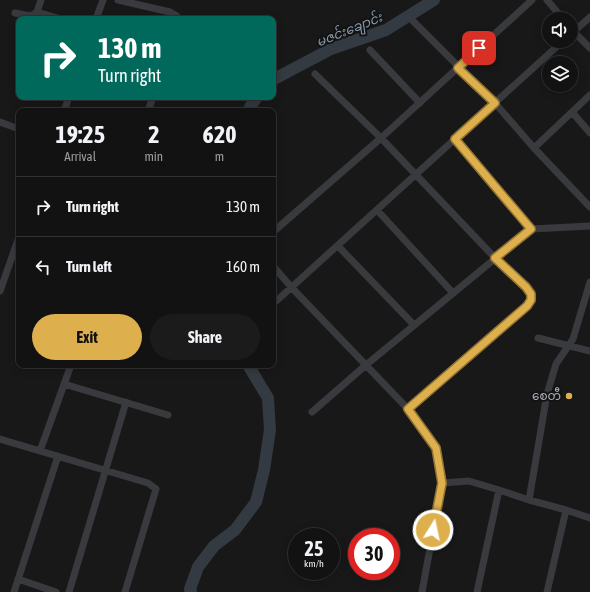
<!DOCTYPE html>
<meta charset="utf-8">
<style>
:root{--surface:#121213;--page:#1b1b1c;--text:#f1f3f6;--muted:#9c9ea0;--line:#313233;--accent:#ddaf4d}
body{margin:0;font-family:"Asap Condensed","Noto Sans Myanmar",sans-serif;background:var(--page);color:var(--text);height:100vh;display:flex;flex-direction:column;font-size:15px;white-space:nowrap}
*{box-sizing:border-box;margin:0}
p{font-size:13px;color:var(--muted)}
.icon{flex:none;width:22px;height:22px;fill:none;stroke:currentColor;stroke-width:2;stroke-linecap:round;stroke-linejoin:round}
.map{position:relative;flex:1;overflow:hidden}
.side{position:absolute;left:16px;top:108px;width:260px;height:260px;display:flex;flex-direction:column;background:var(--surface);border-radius:8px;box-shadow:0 2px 10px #0003,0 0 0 1px var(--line)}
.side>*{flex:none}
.guide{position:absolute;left:16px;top:16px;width:260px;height:84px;border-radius:8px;box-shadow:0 2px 10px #0003,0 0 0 1px var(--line);background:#00695c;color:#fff;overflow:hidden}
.tools{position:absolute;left:542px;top:12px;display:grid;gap:8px}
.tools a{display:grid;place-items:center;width:36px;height:36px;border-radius:50%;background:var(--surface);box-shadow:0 2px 10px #0003,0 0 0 1px var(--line);font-size:20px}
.speed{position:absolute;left:288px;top:528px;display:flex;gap:8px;font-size:20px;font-weight:700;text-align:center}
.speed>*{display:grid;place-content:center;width:52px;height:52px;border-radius:50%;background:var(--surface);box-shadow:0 2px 10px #0003,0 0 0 1px var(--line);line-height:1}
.speed small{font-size:10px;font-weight:400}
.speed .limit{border:6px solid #d22;background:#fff;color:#111}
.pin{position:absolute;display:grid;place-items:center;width:34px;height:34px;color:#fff;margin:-17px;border-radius:8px;box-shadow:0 2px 6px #0006}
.me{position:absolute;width:44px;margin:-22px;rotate:10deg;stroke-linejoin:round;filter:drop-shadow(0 0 3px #0008)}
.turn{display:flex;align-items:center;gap:14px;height:84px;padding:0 16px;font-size:18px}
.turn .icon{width:52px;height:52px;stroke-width:2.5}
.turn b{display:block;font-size:28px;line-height:34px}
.eta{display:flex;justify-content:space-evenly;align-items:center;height:68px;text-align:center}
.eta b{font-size:24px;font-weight:700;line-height:28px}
.action{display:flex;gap:8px;margin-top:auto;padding:8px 16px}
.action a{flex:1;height:46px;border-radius:24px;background:var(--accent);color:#111;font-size:16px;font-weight:700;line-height:46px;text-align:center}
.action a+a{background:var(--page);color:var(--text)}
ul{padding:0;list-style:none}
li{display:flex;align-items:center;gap:12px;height:60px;padding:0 16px;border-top:1px solid var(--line)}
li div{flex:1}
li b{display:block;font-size:15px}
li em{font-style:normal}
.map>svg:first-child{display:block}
</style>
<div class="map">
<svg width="590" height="592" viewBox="0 0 590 592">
<rect width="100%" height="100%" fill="#181819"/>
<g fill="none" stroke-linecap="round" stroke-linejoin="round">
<path stroke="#333a41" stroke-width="12" d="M 273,80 L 276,78 L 331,49 L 386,30 L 434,0
M 250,111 L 250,107 L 257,97
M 191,592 L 190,589 L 198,567 L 214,546 L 235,530 L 256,502 L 264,470 L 270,430 L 268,398 L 248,365"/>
<path stroke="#393a3e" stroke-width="7" d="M 41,0 L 37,12 L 61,19
M 118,0 L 170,12 L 177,16 L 177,19
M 547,0 L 563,19
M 15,13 L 31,16 L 37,12
M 96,19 L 103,0
M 413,21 L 495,103 L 534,148 L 590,207
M 571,29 L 590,48
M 571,34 L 590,17
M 370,50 L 420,103
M 315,74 L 381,138 L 495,258 L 526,287 L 531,294 L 531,300 L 527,306 L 408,409
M 590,95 L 572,112 L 590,133
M 64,111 L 69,97
M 148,111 L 153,97
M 0,122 L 19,129
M 455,139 L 531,229
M 534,148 L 572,112
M 377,210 L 453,293
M 273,232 L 381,138 L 532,0
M 338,246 L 414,325
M 273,266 L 292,288 L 408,409 L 436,448 L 442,483 L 422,592
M 0,291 L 19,237
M 273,304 L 563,41
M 538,338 L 590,351
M 64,384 L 168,415
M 312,412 L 366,365 L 531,229 L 590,226
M 0,439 L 148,483 L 156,489 L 125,592
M 40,451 L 71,365
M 442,483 L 469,481 L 499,490 L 529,500 L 566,510 L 590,518
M 529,500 L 547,394 L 556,364 L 573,339 L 590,282
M 18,579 L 56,592
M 14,592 L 58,456
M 69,592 L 126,402
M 477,592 L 499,490
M 547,592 L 566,510"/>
</g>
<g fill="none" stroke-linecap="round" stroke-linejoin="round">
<defs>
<path id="route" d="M 433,530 L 442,483 L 436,448 L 408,409 L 527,306 L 531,300 L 531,294 L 526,287 L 495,258 L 531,229 L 455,139 L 495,103 L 458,68 L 479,48"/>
</defs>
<use href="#route" stroke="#907232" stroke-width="10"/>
<use href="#route" stroke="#ddaf4d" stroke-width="7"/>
</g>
<circle fill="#ddaf4d" stroke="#131314" stroke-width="1.5" cx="569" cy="396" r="4"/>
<g text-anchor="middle" stroke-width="4" stroke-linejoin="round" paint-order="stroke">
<g font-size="12" fill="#acafb8" stroke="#131314" text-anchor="end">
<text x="561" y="400">စေတီ</text>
</g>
<g font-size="13" font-style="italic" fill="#879bae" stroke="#131314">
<text transform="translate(349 29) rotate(-22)" y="5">မဇင်းချောင်း</text>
</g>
</g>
</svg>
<div class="tools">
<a><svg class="icon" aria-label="sound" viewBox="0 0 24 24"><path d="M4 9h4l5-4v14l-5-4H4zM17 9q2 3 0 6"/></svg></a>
<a><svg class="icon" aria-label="layers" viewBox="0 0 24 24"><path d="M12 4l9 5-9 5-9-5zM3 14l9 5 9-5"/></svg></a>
</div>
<div class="speed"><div>25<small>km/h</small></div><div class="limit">30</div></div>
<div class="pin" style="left:479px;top:48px;background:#d93025"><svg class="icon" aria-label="arrive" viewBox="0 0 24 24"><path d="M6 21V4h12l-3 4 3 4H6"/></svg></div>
<svg class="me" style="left:433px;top:530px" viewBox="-20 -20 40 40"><circle r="17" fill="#ddaf4d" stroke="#fff" stroke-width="3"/><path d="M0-11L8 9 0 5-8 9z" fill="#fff"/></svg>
<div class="guide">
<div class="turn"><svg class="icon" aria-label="right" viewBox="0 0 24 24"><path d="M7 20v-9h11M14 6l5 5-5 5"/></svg><div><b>130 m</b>Turn right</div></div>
</div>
<section class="side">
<div class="eta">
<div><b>19:25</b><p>Arrival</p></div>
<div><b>2</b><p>min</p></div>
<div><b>620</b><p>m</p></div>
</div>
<ul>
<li><svg class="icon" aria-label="right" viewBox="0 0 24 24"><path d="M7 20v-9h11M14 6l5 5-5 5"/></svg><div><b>Turn right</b></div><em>130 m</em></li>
<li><svg class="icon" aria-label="left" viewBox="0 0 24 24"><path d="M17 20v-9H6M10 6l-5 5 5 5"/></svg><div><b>Turn left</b></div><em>160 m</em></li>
</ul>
<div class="action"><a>Exit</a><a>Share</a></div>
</section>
</div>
